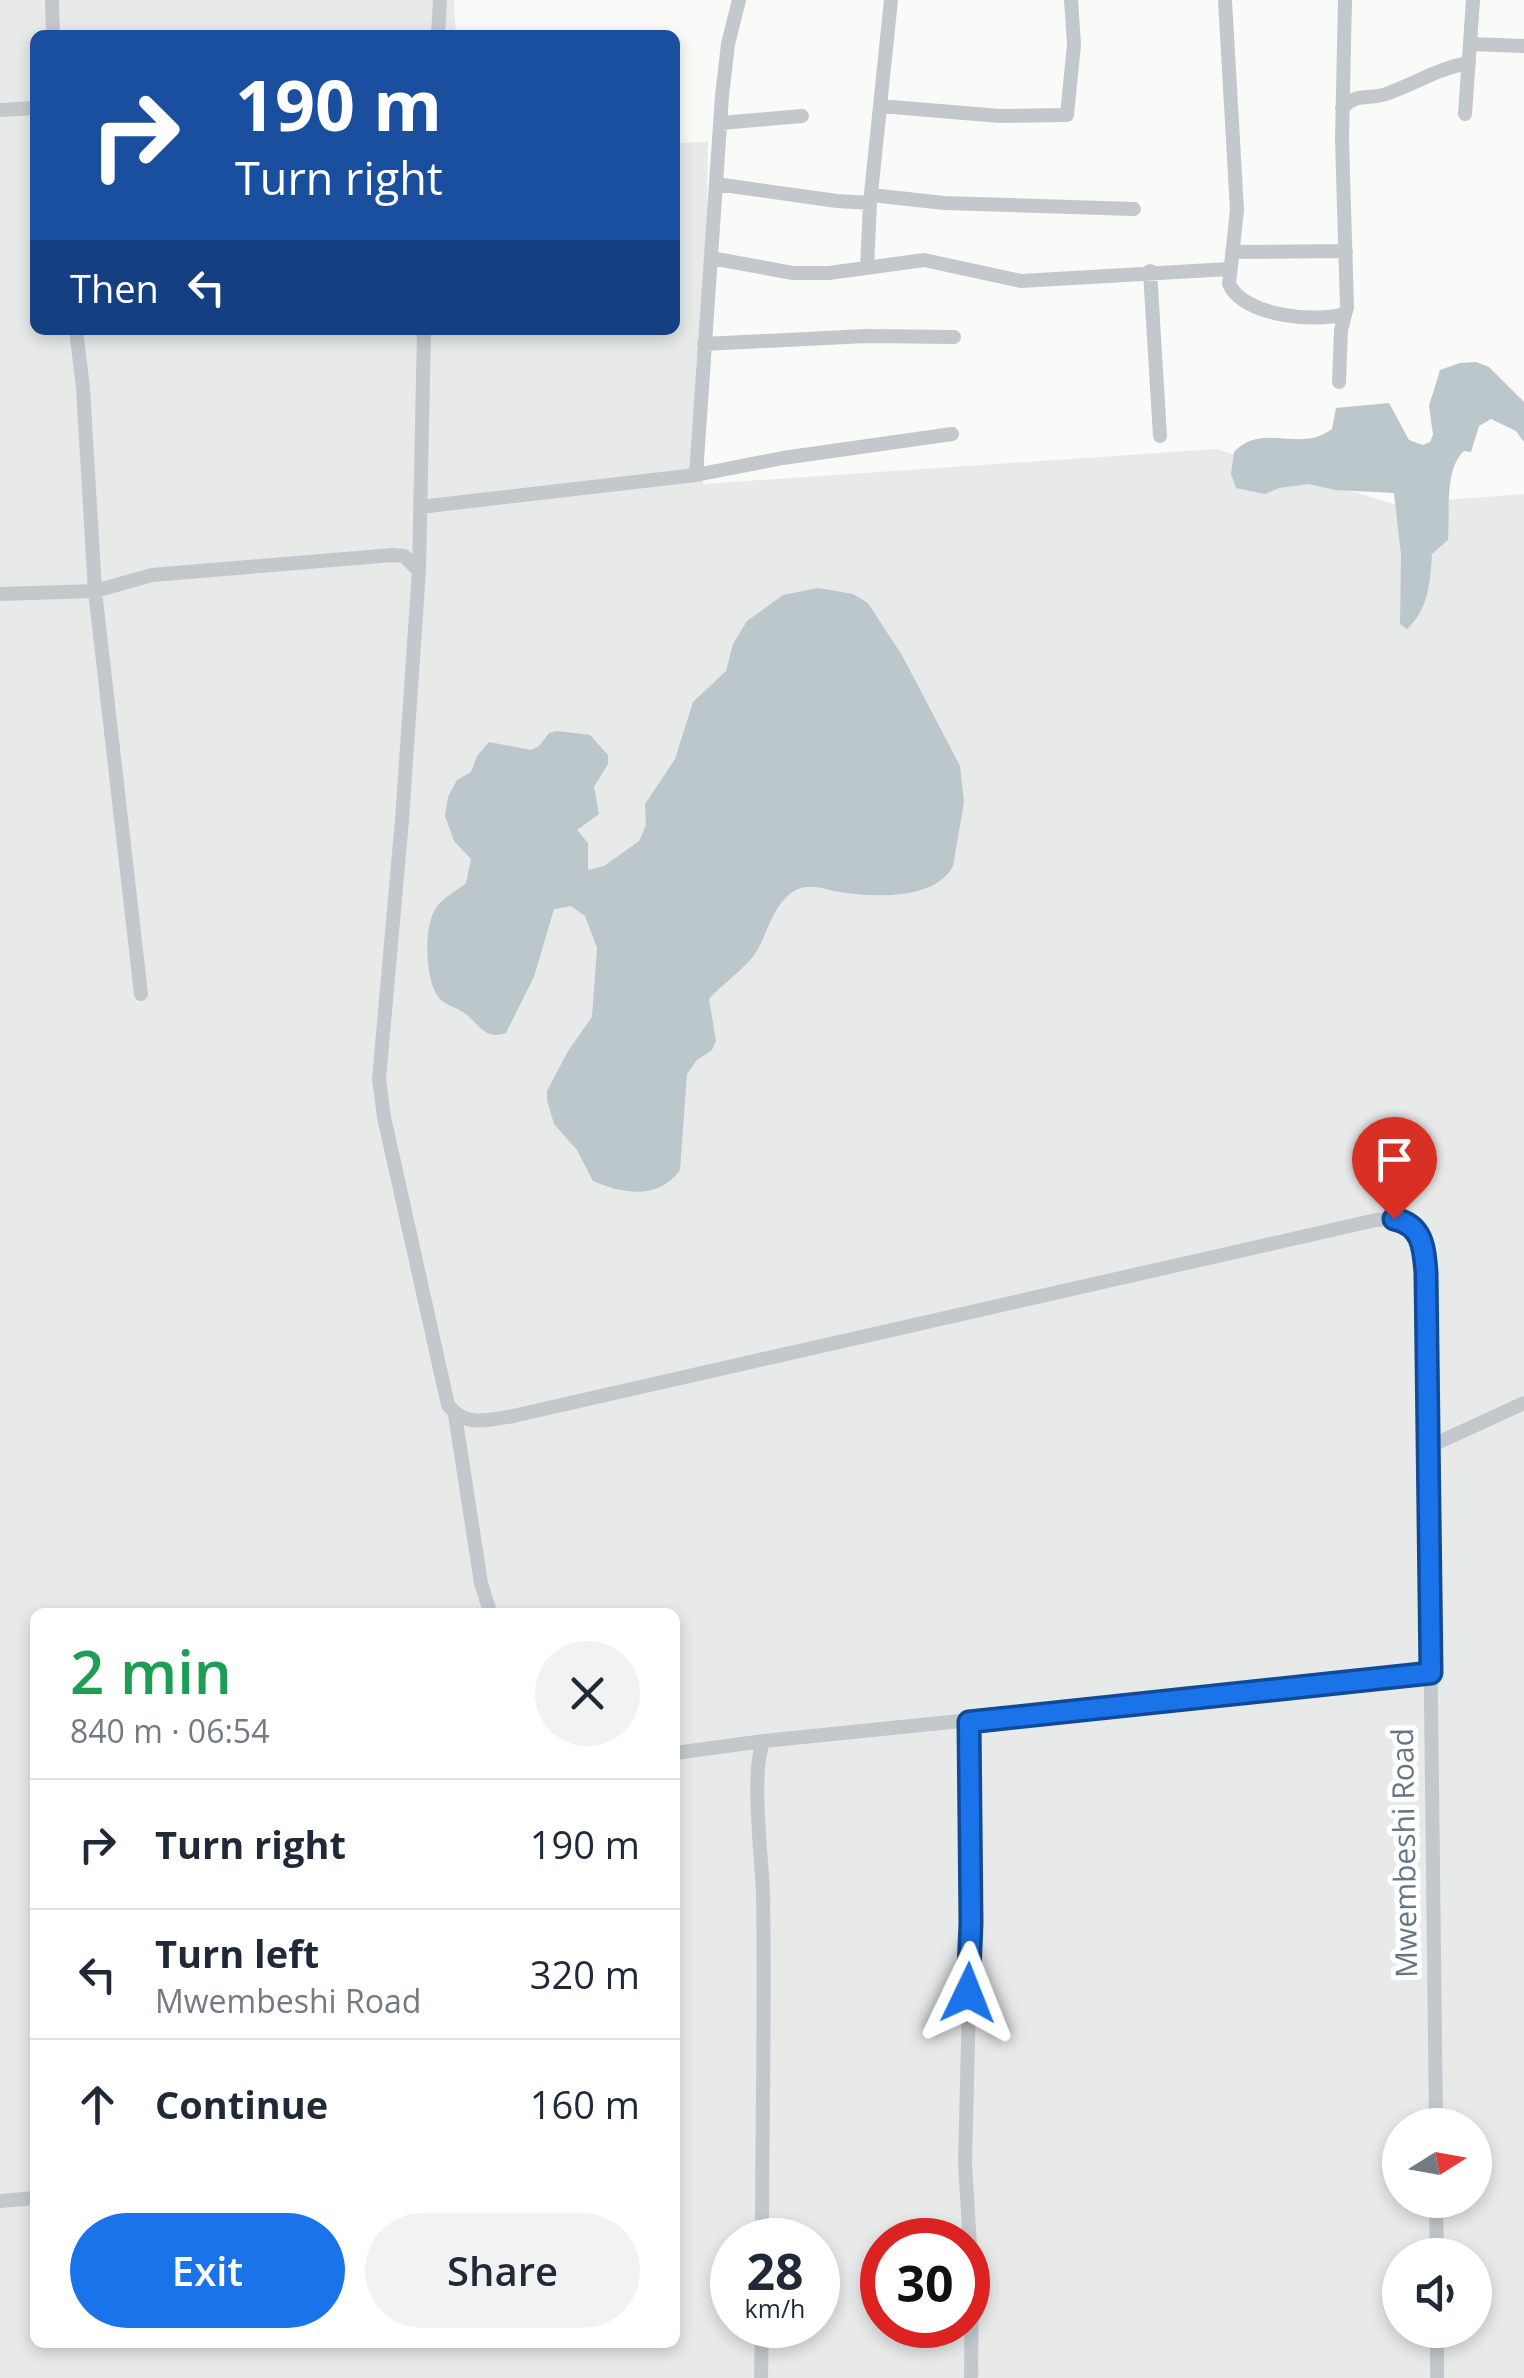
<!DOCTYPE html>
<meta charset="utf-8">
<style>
:root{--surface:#fff;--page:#f2f2f3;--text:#1f2937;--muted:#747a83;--line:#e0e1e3;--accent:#1a73e8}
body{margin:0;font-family:"Open Sans",sans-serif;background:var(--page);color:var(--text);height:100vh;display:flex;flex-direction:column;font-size:38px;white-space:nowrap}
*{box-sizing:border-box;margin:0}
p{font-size:32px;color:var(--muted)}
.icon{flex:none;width:55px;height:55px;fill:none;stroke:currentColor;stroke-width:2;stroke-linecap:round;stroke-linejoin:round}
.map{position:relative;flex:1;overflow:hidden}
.side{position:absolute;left:30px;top:1608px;width:650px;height:740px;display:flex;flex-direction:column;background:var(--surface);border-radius:15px;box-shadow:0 5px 15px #0003}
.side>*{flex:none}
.guide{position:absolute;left:30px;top:30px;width:650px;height:305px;border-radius:15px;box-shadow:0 5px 15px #0003;background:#1a4fa0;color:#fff;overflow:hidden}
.needle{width:65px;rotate:79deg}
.fabs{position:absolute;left:1382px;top:2108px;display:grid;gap:20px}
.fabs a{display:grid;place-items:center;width:110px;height:110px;border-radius:50%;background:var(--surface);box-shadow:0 5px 15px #0003;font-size:50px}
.speed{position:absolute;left:710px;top:2218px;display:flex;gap:20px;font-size:50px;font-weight:700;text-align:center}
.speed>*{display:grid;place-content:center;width:130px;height:130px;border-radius:50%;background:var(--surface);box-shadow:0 5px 15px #0003;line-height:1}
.speed small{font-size:25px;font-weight:400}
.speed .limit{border:15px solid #d22;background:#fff;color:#111}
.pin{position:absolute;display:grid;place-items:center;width:85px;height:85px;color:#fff;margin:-102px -42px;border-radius:50% 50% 50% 0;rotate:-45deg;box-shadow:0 0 10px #0007}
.pin .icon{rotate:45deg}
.me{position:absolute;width:110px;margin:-55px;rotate:2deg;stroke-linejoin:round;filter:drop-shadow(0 0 8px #0008)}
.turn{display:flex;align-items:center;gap:35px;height:210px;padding:0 40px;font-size:45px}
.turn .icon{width:130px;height:130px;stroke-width:2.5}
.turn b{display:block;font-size:70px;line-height:85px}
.then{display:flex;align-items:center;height:95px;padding:0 40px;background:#0003;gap:20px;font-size:38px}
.round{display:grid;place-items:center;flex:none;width:105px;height:105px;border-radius:52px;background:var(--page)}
.head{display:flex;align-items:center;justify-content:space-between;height:170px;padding:0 40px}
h1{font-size:60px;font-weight:600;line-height:75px;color:#1e9e55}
.primary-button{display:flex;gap:20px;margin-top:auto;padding:20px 40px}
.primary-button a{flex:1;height:115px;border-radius:60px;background:var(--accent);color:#fff;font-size:40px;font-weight:600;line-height:115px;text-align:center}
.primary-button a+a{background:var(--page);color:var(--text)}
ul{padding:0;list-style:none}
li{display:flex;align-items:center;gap:30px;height:130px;padding:0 40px;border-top:2px solid var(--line)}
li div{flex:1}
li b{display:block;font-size:38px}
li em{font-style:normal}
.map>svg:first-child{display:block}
</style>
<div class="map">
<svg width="1524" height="2378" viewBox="0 0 1524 2378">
<rect width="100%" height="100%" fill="#fafaf8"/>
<path fill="#e8e9e9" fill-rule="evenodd" d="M 0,0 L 454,0 L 456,35 L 35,35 L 35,330 L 675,330 L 675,144 L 708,141 L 703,484 L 1216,449 L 1393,504 L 1524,494 L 1524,2378 L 0,2378 ZM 35,1612 L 675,1612 L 675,2342 L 35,2342 ZM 1400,2125 L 1475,2125 L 1475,2200 L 1400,2200 ZM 732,2240 L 818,2240 L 818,2325 L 732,2325 ZM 882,2240 L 968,2240 L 968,2325 L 882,2325 ZM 1400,2255 L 1475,2255 L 1475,2330 L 1400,2330 Z"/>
<path fill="#bbc7cb" d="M 1476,362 L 1489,367 L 1524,402 L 1524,442 L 1516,431 L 1491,419 L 1479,426 L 1471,452 L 1464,451 C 1444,469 1450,514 1448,540 L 1432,554 C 1430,582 1429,609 1407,629 L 1400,624 L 1401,555 L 1394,493 L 1335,490 L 1309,484 L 1279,488 L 1265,494 L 1236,488 L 1231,474 L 1234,452 C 1263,421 1299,454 1332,429 L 1336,408 L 1389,403 L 1409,440 L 1423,445 L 1430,442 L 1433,435 L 1429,406 L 1440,370 L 1460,363 Z
M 818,588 L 853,594 L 868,603 L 903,657 L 960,766 L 964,802 L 953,866 C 935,901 873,897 839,892 C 827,890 814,884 801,888 C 776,896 769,929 758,949 C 748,967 723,983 709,999 L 716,1041 L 712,1050 L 697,1060 L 687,1074 L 680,1170 C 659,1200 623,1194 593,1181 L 577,1150 L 554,1124 L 547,1100 L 547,1091 L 568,1051 L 592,1017 L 597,948 L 585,916 L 571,906 L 554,909 L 534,977 L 506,1033 C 486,1040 480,1026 467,1015 C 459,1008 447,1006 440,999 C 424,983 422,916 441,902 C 448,895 458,890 466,883 L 471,859 L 454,841 L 445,816 L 448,797 L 457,780 L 471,772 L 477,756 L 489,742 L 531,750 L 539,746 L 549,733 L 557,731 L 590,735 L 608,755 L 608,764 L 594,787 L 599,814 L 577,830 L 588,843 L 588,870 L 604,866 L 639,841 L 646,825 L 645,804 L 675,759 L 693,702 L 726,671 L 733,644 L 747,621 L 783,595 Z"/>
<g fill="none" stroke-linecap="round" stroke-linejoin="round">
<path stroke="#c3c8cc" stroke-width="14" d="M 52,0 L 53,35
M 1225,0 L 1237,210 L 1229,284 C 1244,316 1314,323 1344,314
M 438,35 L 440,0
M 1471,44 L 1524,46
M 880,106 L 1000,116 L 1067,115 L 1074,45 L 1071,0
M 1342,108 C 1360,91 1366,101 1386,94 C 1415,84 1438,68 1469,63
M 0,110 L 35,108
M 1465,114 L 1473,0
M 721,123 L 802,116
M 716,184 L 837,201 L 870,203
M 871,195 L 944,203 L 1134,209
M 1232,252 L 1346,251
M 711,258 L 793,273 L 829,273 L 924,260 L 1021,281 L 1229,269
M 867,268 L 870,203 L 891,0
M 1150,271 L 1160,436
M 76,330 L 83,388 L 95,591 L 141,994
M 704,344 L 866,336 L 954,337
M 1339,382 L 1341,330 L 1347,307 L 1342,139 L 1345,0
M 696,475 L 722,96 L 728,44 L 739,0
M 420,507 L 696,475 L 783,458 L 952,434
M 419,570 L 424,330
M 0,594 L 95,591 L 152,575 L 393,555 L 404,556 L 419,571 L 402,820 L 379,1079 L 384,1117 L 448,1405 C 466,1428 488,1420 513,1416 L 1376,1220 C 1420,1218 1423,1234 1426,1273 L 1436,2125
M 455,1415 L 481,1583 L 490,1612
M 1426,1448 L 1524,1403
M 969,1722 L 971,1923 L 965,2163 L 972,2280 L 971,2378
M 675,1753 L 764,1741
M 1436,2200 L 1437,2255
M 0,2201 L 35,2198
M 762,2240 C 762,2125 765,2009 763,1894 C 762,1859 750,1768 764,1741 L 1431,1673
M 761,2378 L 762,2325
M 1437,2378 L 1437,2330"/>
</g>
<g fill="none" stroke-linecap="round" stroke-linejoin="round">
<defs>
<path id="route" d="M 968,1993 L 971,1923 L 969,1722 L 1431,1673 L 1426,1273 C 1424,1248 1423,1225 1394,1219"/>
</defs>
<use href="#route" stroke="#114b97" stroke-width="25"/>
<use href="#route" stroke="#1a73e8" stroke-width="18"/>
</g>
<g text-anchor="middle" stroke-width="10" stroke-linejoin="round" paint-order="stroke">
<g font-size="30" fill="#657683" stroke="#fff">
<text transform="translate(1405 1853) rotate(-91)" y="10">Mwembeshi Road</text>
</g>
</g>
</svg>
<div class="fabs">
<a><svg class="needle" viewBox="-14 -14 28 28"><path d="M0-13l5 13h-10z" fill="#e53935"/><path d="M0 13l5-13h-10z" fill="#747a83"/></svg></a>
<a><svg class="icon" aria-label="sound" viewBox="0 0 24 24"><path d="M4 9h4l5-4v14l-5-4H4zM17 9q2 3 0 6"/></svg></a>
</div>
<div class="speed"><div>28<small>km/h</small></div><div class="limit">30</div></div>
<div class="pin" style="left:1394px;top:1219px;background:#d93025"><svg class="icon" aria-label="arrive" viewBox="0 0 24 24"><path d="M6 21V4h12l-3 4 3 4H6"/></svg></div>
<svg class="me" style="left:968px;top:1993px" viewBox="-20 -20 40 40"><path d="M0-17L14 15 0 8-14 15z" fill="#1a73e8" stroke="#fff" stroke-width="4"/></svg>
<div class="guide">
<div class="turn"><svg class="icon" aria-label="right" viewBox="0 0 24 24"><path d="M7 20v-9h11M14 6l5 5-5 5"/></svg><div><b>190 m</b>Turn right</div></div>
<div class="then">Then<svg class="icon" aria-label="left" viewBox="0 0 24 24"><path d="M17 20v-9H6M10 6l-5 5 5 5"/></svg></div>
</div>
<section class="side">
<div class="head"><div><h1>2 min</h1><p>840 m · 06:54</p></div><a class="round"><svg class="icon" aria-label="close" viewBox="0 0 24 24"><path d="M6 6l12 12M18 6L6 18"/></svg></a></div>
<ul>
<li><svg class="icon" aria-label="right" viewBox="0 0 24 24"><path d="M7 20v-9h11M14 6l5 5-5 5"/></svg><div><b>Turn right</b></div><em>190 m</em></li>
<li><svg class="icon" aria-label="left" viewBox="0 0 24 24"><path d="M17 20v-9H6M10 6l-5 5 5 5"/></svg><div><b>Turn left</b><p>Mwembeshi Road</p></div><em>320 m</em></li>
<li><svg class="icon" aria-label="ahead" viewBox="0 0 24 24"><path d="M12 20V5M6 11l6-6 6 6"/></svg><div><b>Continue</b></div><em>160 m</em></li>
</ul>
<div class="primary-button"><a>Exit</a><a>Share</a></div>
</section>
</div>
